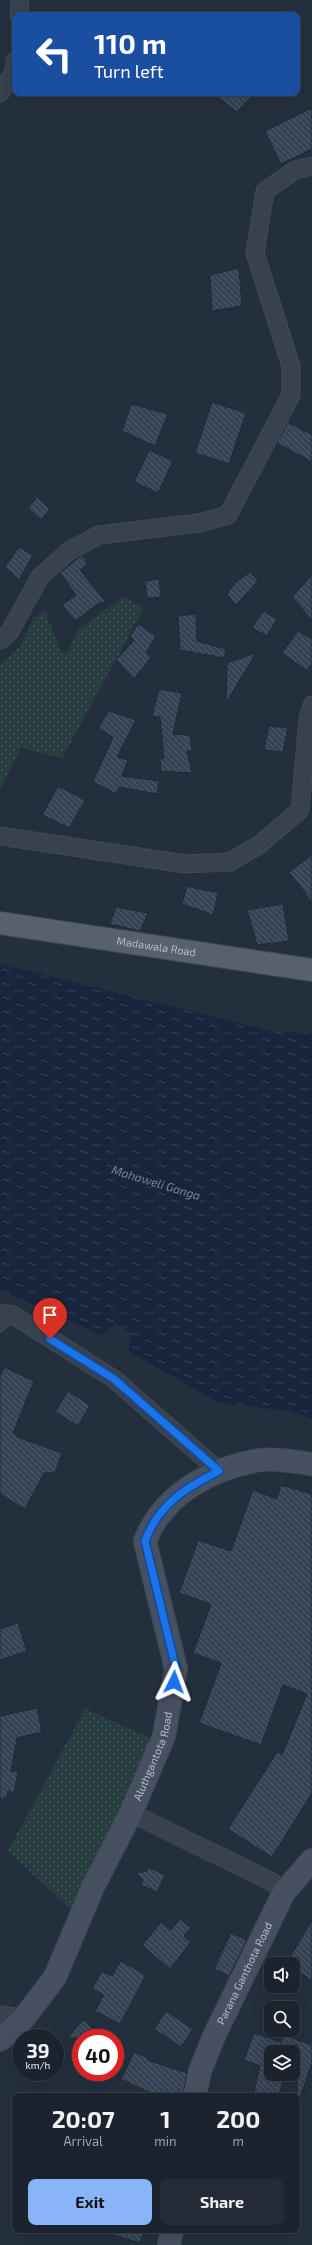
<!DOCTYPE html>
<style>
:root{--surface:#1b232e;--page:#242b36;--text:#f1f3f6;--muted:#a0a4aa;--line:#39404a;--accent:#8ab4f8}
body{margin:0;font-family:"Exo 2",sans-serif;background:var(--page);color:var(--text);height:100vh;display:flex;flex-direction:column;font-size:15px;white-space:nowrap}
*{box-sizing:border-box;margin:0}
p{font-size:13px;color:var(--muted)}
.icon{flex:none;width:22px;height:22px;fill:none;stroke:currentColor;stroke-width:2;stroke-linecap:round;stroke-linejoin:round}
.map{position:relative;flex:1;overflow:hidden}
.drawer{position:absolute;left:12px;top:2093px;width:288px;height:140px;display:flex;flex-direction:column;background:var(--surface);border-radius:8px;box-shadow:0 4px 16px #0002,0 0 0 1px var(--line)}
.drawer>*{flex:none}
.top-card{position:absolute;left:12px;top:12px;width:288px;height:84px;border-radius:8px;box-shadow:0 4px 16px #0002,0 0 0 1px var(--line);background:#1a4fa0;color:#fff;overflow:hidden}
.buttons{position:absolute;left:264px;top:1957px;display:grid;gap:8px}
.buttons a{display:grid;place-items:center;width:36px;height:36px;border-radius:8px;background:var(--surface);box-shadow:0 4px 16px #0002,0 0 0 1px var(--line);font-size:20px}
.speed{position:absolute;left:12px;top:2029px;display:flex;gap:8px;font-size:20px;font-weight:700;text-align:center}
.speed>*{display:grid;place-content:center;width:52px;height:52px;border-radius:50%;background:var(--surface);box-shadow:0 4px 16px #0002,0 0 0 1px var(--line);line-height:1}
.speed small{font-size:10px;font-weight:400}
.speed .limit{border:6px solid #d22;background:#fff;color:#111}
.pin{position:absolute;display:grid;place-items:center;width:34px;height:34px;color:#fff;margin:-41px -17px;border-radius:50% 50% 50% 0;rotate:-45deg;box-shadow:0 0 4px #0007}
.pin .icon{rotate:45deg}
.me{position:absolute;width:44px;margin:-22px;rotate:3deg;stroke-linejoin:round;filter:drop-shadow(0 0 3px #0008)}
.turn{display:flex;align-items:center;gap:14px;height:84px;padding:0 16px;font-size:18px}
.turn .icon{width:52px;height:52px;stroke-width:2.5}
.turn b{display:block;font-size:28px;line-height:34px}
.eta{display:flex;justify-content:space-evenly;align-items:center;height:68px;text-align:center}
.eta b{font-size:24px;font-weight:700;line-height:28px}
.action{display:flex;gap:8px;margin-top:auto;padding:8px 16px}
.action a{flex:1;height:46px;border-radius:8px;background:var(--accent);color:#111;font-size:16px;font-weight:700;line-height:46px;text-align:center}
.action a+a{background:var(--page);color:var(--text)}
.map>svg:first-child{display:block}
</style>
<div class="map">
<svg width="312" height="2245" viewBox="0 0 312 2245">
<defs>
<pattern id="park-dots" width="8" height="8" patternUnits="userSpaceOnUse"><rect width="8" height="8" fill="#263c3f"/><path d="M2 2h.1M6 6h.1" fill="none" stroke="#435659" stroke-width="1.8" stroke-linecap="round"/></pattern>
<pattern id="water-ripples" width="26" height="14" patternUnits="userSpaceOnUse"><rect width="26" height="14" fill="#17263c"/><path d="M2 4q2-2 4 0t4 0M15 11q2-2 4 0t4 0" fill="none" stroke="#364457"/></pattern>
<pattern id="building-back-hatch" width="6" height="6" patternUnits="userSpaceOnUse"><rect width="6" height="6" fill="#364354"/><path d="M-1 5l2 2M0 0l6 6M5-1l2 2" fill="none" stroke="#515c6b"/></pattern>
</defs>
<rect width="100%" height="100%" fill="#242f3e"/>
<path fill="url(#park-dots)" d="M 123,597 L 144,608 L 62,758 L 21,748 L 0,789 L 0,665 L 20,647 L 33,619 L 45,611 L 62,654 L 69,649 L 79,629 Z
M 85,1709 L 153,1739 L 72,1910 L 8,1851 Z"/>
<path fill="url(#water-ripples)" d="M 0,964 L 271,1031 L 312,1033 L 312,1419 L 294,1412 L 219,1403 L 128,1351 L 132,1334 L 115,1324 L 102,1335 L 11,1295 L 0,1292 Z"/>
<path fill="url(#building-back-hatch)" stroke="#1f2835" d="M 212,93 L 255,93 L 237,112 Z
M 312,108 L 312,149 L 281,164 L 265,131 Z
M 239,268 L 242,306 L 212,311 L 210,275 Z
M 212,402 L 246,413 L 229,464 L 195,453 Z
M 131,404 L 168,414 L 155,446 L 122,431 Z
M 288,422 L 312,435 L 312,462 L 277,443 Z
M 149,450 L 173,461 L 158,493 L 134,482 Z
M 37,497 L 50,509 L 41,520 L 28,508 Z
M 19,547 L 33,555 L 19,580 L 5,567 Z
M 82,555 L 88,564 L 80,570 L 106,602 L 99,603 L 75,621 L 62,605 L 76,595 L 60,573 Z
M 250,572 L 258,581 L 236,605 L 227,594 L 236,582 Z
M 312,575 L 312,620 L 292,597 Z
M 159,579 L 161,597 L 147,598 L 145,581 Z
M 263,611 L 277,619 L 267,636 L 252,628 Z
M 196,614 L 197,641 L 226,649 L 224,658 L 180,650 L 178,616 Z
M 138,624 L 156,636 L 146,653 L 151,657 L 134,679 L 116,660 L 134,640 L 130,636 Z
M 298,631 L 312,639 L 312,664 L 306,670 L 282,653 Z
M 256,653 L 226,703 L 227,663 Z
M 159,689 L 182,693 L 173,734 L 190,735 L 192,751 L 187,751 L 192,773 L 161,771 L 160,759 L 164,758 L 160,717 L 152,716 Z
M 109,711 L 136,720 L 117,757 L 128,760 L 122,776 L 159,781 L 157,794 L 119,787 L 116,794 L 93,782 L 113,737 L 98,728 Z
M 269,726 L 288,728 L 283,752 L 264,750 Z
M 58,786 L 85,800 L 69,828 L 42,815 Z
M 312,855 L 312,902 L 289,872 Z
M 187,886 L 218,893 L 213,915 L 182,904 Z
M 283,904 L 289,941 L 257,945 L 247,910 Z
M 116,907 L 148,913 L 140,931 L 110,924 Z
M 4,1367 L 34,1381 L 13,1433 L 17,1435 L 17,1437 L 62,1453 L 55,1473 L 44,1473 L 25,1509 L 0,1494 L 0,1376 Z
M 68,1391 L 90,1405 L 78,1426 L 55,1412 Z
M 281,1485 L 312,1494 L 312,1793 L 272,1857 L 228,1829 L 277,1752 L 282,1755 L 307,1694 L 283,1685 L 261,1745 L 199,1723 L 221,1663 L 193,1653 L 211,1604 L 179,1593 L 198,1540 L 231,1551 L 253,1490 L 277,1499 Z
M 18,1623 L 27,1651 L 0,1660 L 0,1629 Z
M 37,1708 L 42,1732 L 17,1738 L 11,1771 L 18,1772 L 14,1793 L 8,1791 L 6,1798 L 0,1798 L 0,1716 Z
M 148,1867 L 165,1875 L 157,1892 L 141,1885 L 143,1880 L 136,1873 L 147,1871 Z
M 180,1919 L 191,1928 L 184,1936 L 191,1942 L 170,1969 L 142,1945 L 161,1922 L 171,1930 Z
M 312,1920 L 312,1980 L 293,1969 L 293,1964 L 286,1964 Z
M 231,1933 L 247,1940 L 229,1976 L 214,1969 Z
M 121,1961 L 146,1975 L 120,2024 L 95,2011 L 104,1995 L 92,1989 L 102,1971 L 112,1976 Z
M 166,2011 L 193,2029 L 181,2047 L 154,2029 Z
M 83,2020 L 104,2038 L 67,2038 Z
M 254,2033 L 281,2042 L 284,2035 L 312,2045 L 312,2063 L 299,2101 L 297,2101 L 297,2044 L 293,2055 L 293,2052 L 271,2052 L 271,2074 L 286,2074 L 278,2096 L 253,2096 L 260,2066 L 244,2060 Z
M 134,2052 L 148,2058 L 147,2060 L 187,2073 L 183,2096 L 157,2096 L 121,2079 Z
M 108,2230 L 144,2230 L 140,2243 L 107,2233 Z"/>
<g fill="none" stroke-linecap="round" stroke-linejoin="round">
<defs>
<path id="lane" d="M 0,1327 L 13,1315"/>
<path id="street" d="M 19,15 L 20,0
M 0,93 L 14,72 L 15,61
M 0,640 L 9,633 L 40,577 L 69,551 L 99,535 L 199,523 L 228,515 L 291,395 L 291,366 L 255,253 L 265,191 L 295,170 L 312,166
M 0,836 L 185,864 L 230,862 L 259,845 L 300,810 L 308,719 L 312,705
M 0,1313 L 13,1315 L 114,1379 L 219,1471
M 131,1813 L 272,1882 L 284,1892
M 0,2015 L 24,2018"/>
<g id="secondary">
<path id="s1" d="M 0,2040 L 24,2018 L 55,1977 L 93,1887 L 131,1813 L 164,1736 L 176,1669 L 145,1541 C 163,1494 212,1468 260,1460 C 276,1458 296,1462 312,1464"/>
<path id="s2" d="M 195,2096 L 200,2071 L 215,2034 L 284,1892 L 312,1860"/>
<path d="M 169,2245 L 172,2230"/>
</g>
<g id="primary">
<path id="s3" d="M 0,923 L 312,970"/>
</g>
</defs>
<use href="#lane" stroke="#414a57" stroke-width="11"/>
<use href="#street" stroke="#414a57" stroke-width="19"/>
<use href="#secondary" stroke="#414a57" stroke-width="24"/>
<use href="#primary" stroke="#414a57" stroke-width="24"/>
<use href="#lane" stroke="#38414e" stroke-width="9"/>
<use href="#street" stroke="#38414e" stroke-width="17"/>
<use href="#secondary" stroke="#465061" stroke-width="22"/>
<use href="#primary" stroke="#56606e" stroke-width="22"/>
</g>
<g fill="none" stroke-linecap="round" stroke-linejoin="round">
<defs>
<path id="route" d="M 50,1339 L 114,1379 L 219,1471 C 185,1488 159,1504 145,1541 L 176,1669 L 174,1682"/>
</defs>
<use href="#route" stroke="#114b97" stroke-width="10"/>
<use href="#route" stroke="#1a73e8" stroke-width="7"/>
</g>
<g text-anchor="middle" stroke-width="4" stroke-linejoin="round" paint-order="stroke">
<g font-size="11" fill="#b4bcc9" stroke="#1d2633">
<text dy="4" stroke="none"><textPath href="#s3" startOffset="158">Madawala Road</textPath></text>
<text dy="4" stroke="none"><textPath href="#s1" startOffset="326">Aluthgantota Road</textPath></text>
<text dy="4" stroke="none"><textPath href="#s2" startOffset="133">Parana Ganthota Road</textPath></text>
</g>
<g font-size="12" font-style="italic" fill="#6d86a8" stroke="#1d2633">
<text transform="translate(156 1183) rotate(17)" y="4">Mahaweli Ganga</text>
</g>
</g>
</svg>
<div class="buttons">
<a><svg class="icon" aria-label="sound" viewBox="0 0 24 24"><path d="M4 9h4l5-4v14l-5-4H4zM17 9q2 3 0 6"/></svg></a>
<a><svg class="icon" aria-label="search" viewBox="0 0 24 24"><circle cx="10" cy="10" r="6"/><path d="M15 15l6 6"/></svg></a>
<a><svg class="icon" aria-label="layers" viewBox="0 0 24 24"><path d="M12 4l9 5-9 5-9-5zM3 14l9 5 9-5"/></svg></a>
</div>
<div class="speed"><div>39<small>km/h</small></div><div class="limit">40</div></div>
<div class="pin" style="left:50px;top:1339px;background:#d93025"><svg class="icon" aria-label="arrive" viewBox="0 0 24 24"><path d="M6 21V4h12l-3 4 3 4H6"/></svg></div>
<svg class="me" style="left:174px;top:1682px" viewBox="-20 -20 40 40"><path d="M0-17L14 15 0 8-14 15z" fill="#1a73e8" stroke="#fff" stroke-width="4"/></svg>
<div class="top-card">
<div class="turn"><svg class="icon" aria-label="left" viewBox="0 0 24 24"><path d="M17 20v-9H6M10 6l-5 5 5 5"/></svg><div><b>110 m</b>Turn left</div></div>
</div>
<section class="drawer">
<div class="eta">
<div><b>20:07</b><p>Arrival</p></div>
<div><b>1</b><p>min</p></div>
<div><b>200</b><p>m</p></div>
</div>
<div class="action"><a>Exit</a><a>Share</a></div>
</section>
</div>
